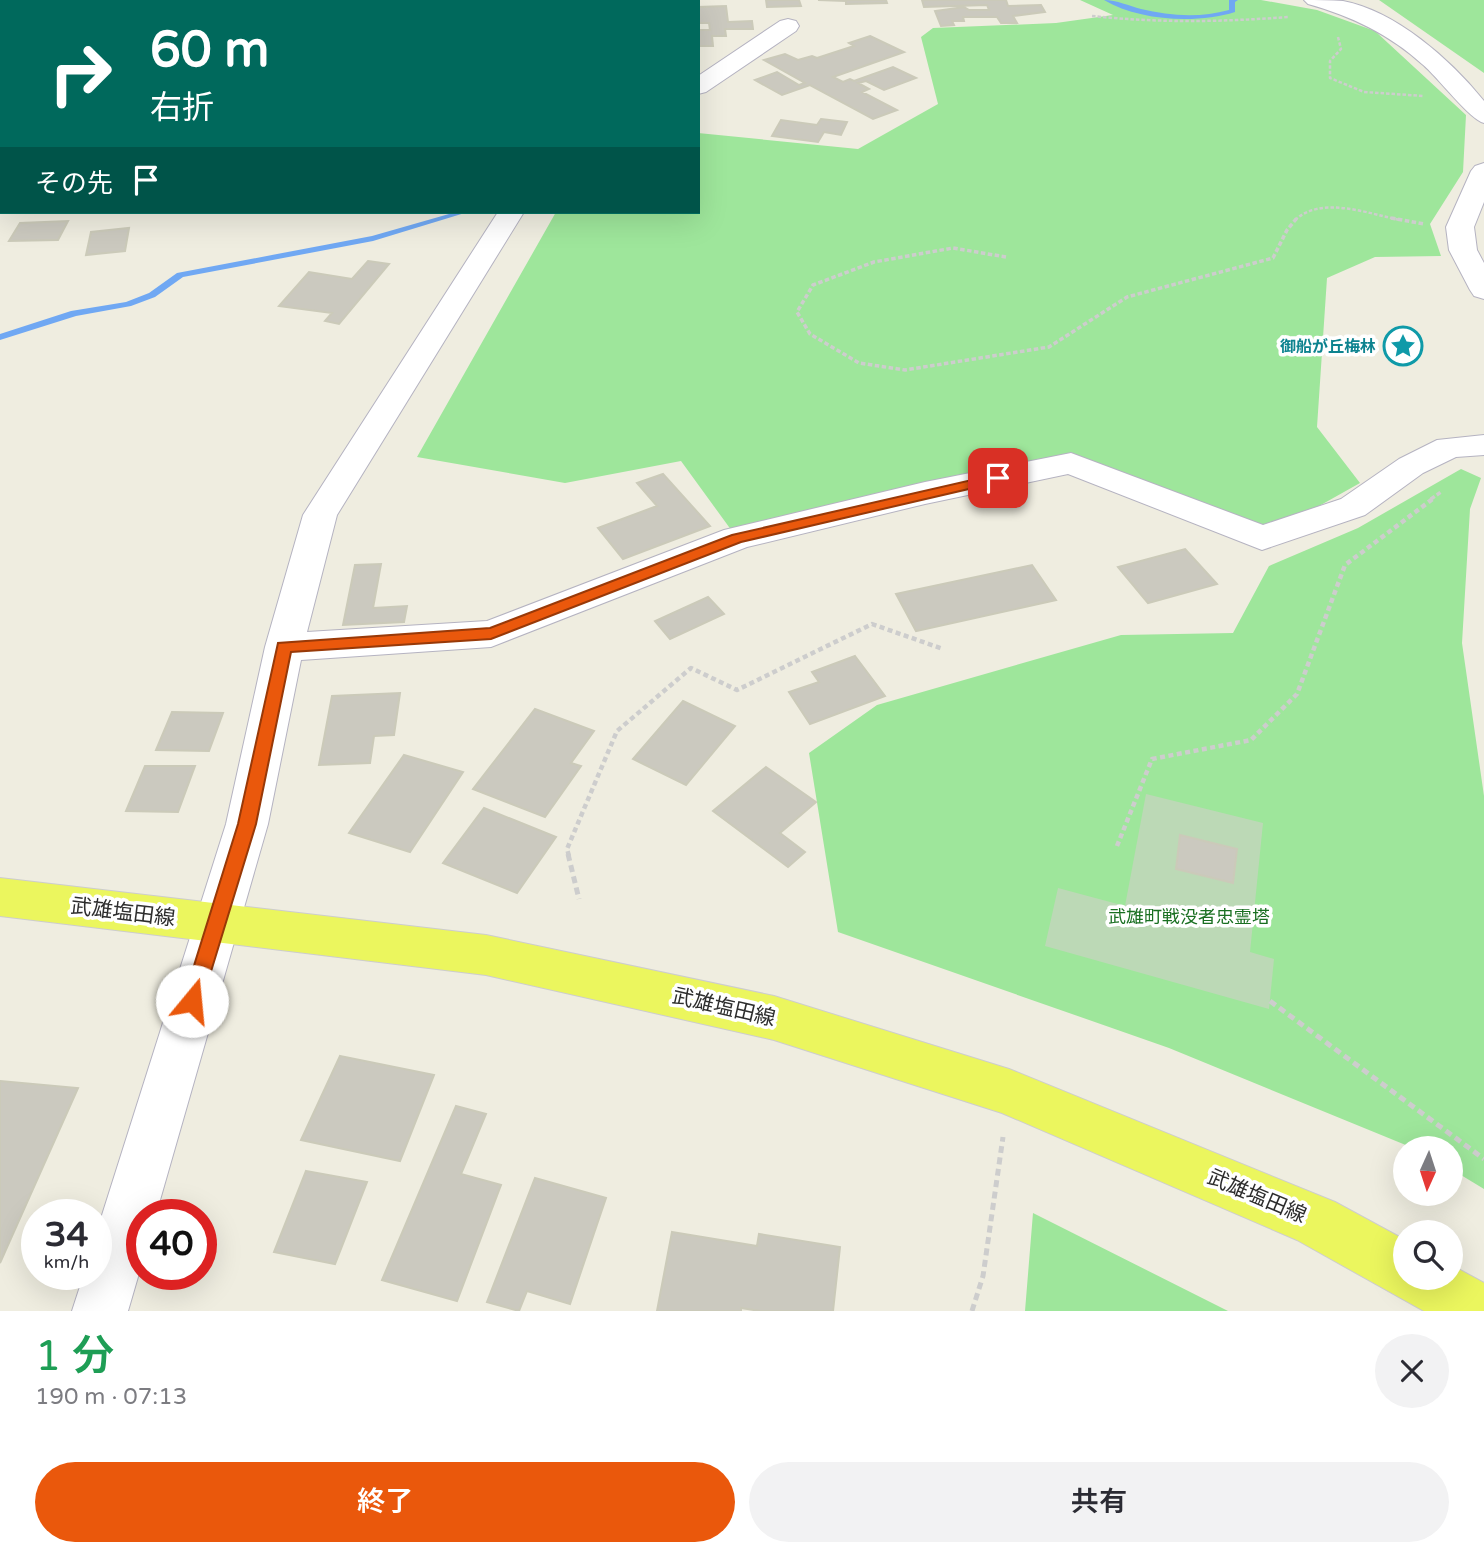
<!DOCTYPE html>
<html lang="ja">
<meta charset="utf-8">
<style>
:root{--surface:#fff;--page:#f2f2f3;--text:#2b2b33;--muted:#7c7c81;--accent:#ea580c}
body{margin:0;font-family:"Varela Round","Noto Sans JP",sans-serif;background:var(--page);color:var(--text);height:100vh;display:flex;flex-direction:column;font-size:26px;white-space:nowrap}
*{box-sizing:border-box;margin:0}
p{font-size:23px;color:var(--muted)}
.icon{flex:none;width:38px;height:38px;fill:none;stroke:currentColor;stroke-width:2;stroke-linecap:round;stroke-linejoin:round}
.map{position:relative;height:1311px;overflow:hidden}
.sheet{display:flex;flex-direction:column;background:var(--surface);flex:1}
.sheet>*{flex:none}
.banner{position:absolute;left:0px;top:0px;width:700px;height:214px;box-shadow:0 7px 28px #0002;background:#00695c;color:#fff;overflow:hidden}
.needle{width:46px;rotate:183deg}
.buttons{position:absolute;left:1393px;top:1136px;display:grid;gap:14px}
.buttons a{display:grid;place-items:center;width:70px;height:70px;border-radius:50%;background:var(--surface);box-shadow:0 7px 28px #0002;font-size:35px}
.speed{position:absolute;left:21px;top:1199px;display:flex;gap:14px;font-size:35px;font-weight:700;text-align:center}
.speed>*{display:grid;place-content:center;width:91px;height:91px;border-radius:50%;background:var(--surface);box-shadow:0 7px 28px #0002;line-height:1}
.speed small{font-size:18px;font-weight:400}
.speed .limit{border:10px solid #d22;background:#fff;color:#111}
.pin{position:absolute;display:grid;place-items:center;width:60px;height:60px;color:#fff;margin:-30px;border-radius:14px;box-shadow:0 4px 10px #0006}
.me{position:absolute;width:77px;margin:-38px;rotate:17deg;stroke-linejoin:round;filter:drop-shadow(0 0 5px #0008)}
.turn{display:flex;align-items:center;gap:24px;height:147px;padding:0 35px;font-size:32px}
.turn .icon{width:91px;height:91px;stroke-width:2.5}
.turn b{display:block;font-size:49px;line-height:60px}
.then{display:flex;align-items:center;height:66px;padding:0 35px;background:#0003;gap:14px;font-size:26px}
.round{display:grid;place-items:center;flex:none;width:74px;height:74px;border-radius:37px;background:var(--page)}
.summary{display:flex;align-items:center;justify-content:space-between;height:119px;padding:0 35px}
h1{font-size:42px;font-weight:600;line-height:52px;color:#1e9e55}
.primary-button{display:flex;gap:14px;margin-top:auto;padding:14px 35px}
.primary-button a{flex:1;height:80px;border-radius:42px;background:var(--accent);color:#fff;font-size:28px;font-weight:600;line-height:80px;text-align:center}
.primary-button a+a{background:var(--page);color:var(--text)}
.map>svg:first-child{display:block}
</style>
<div class="map">
<svg width="1484" height="1311" viewBox="0 0 1484 1311">
<rect width="100%" height="100%" fill="#efede0"/>
<path fill="#9ee69b" d="M 1080,0 L 1261,0 L 1317,10 L 1375,31 L 1466,115 L 1463,172 L 1430,224 L 1441,256 L 1375,257 L 1327,278 L 1317,427 L 1360,483 L 1262,538 L 1071,463 L 737,538 L 681,461 L 565,483 L 417,457 L 556,212 L 698,212 L 698,133 L 858,149 L 938,104 L 921,37 L 933,28 L 1056,23 L 1113,15 Z
M 1379,0 L 1484,0 L 1484,73 Z
M 1461,469 L 1481,478 L 1470,509 L 1462,643 L 1484,796 L 1484,1189 L 1451,1169 L 1451,1148 L 1413,1148 L 1169,1048 L 838,932 L 809,753 L 877,705 L 1121,635 L 1233,633 L 1269,566 L 1358,528 Z
M 1033,1213 L 1228,1311 L 1025,1311 Z"/>
<path fill="#bcd9b6" d="M 1146,794 L 1263,823 L 1250,952 L 1274,959 L 1269,1009 L 1045,946 L 1058,888 L 1125,906 Z"/>
<g fill="none" stroke-linecap="round" stroke-linejoin="round">
<path fill="#70a8f3" fill-rule="evenodd" d="M 382,0 L 390,0 L 391,2 L 383,2 Z
M 1104,0 C 1117,0 1129,6 1141,9 C 1170,16 1200,18 1229,10 L 1229,0 L 1238,0 L 1235,2 L 1235,12 C 1197,24 1139,21 1104,0 Z
M 456,212 L 468,212 L 373,241 L 183,277 L 155,297 L 131,306 L 76,316 L 0,340 L 0,334 L 71,311 L 126,302 L 149,293 L 177,273 L 372,236 Z"/>
</g>
<path fill="#cbc9bf" stroke="#cbcab9" stroke-width="2" d="M 766,0 L 799,0 L 801,6 L 767,7 Z
M 818,0 L 886,0 L 887,3 L 846,4 L 846,1 Z
M 922,0 L 1006,0 L 1008,6 L 1041,5 L 1045,12 L 1013,16 L 1017,23 L 1001,23 L 997,17 L 963,17 L 964,21 L 952,21 L 954,25 L 941,26 L 935,11 L 964,7 L 969,10 L 989,10 L 987,5 L 924,7 Z
M 726,6 L 728,22 L 752,21 L 753,29 L 725,29 L 726,36 L 712,36 L 713,46 L 698,46 L 698,30 L 710,30 L 709,23 L 698,23 L 698,7 Z
M 870,36 L 904,52 L 833,77 L 843,82 L 850,79 L 854,81 L 893,67 L 916,78 L 884,90 L 866,81 L 858,83 L 869,89 L 862,92 L 897,110 L 873,119 L 810,85 L 782,95 L 755,80 L 777,72 L 799,85 L 805,83 L 764,60 L 785,54 L 798,60 L 812,56 L 817,58 L 854,46 L 849,43 Z
M 821,119 L 847,122 L 841,135 L 824,132 L 818,142 L 772,136 L 781,120 L 817,125 Z
M 68,221 L 58,240 L 9,241 L 20,223 Z
M 129,228 L 125,251 L 86,255 L 91,232 Z
M 368,261 L 389,264 L 339,324 L 325,321 L 332,313 L 279,306 L 309,272 L 352,279 Z
M 663,474 L 710,526 L 623,559 L 598,528 L 657,506 L 637,483 Z
M 1185,549 L 1217,584 L 1148,603 L 1118,567 Z
M 381,564 L 373,608 L 407,606 L 404,622 L 343,625 L 355,565 Z
M 1032,565 L 1056,600 L 916,631 L 896,594 Z
M 708,597 L 724,614 L 670,639 L 655,621 Z
M 855,656 L 885,696 L 810,724 L 789,692 L 819,682 L 812,672 Z
M 400,693 L 394,735 L 374,736 L 370,763 L 319,765 L 332,696 Z
M 683,701 L 735,726 L 686,785 L 633,759 Z
M 535,709 L 594,731 L 571,763 L 581,766 L 545,817 L 473,789 Z
M 172,712 L 223,713 L 209,751 L 156,750 Z
M 404,755 L 463,772 L 410,852 L 349,833 Z
M 145,766 L 195,766 L 178,812 L 126,811 Z
M 766,767 L 816,802 L 780,833 L 805,852 L 788,867 L 713,811 Z
M 484,808 L 556,837 L 517,893 L 443,863 Z
M 1180,835 L 1237,849 L 1233,883 L 1176,869 Z
M 340,1056 L 434,1075 L 400,1161 L 301,1140 Z
M 0,1081 L 78,1088 L 0,1263 Z
M 456,1106 L 486,1114 L 461,1174 L 501,1185 L 457,1301 L 382,1280 Z
M 306,1171 L 367,1182 L 335,1264 L 274,1252 Z
M 535,1178 L 606,1198 L 570,1304 L 527,1291 L 519,1311 L 487,1302 Z
M 672,1232 L 757,1246 L 759,1234 L 840,1247 L 833,1311 L 760,1311 L 741,1308 L 741,1311 L 657,1311 Z"/>
<g fill="none" stroke-linecap="round" stroke-linejoin="round">
<defs>
<path id="minor" d="M 413,0 L 437,0 L 438,2 L 415,2 Z
M 595,0 L 617,0 L 594,2 Z
M 1304,0 C 1317,0 1331,0 1343,1 C 1396,11 1451,60 1484,101 L 1484,123 C 1470,120 1437,76 1422,64 C 1389,34 1351,16 1308,4 Z
M 788,19 L 796,21 L 799,26 L 796,31 L 706,92 L 698,94 L 698,76 L 780,21 Z
M 1484,163 L 1484,202 L 1474,227 L 1477,250 L 1484,263 L 1484,299 L 1474,296 L 1470,290 L 1449,250 L 1446,227 L 1471,171 L 1475,166 Z
M 498,212 L 524,212 L 337,515 L 307,632 L 487,621 L 724,530 L 925,482 L 1071,453 L 1263,525 L 1341,499 L 1399,459 L 1437,440 L 1484,435 L 1484,455 L 1456,457 L 1423,473 L 1365,515 L 1262,550 L 1068,474 L 925,504 L 747,547 L 491,647 L 301,660 L 268,824 L 156,1214 L 142,1214 L 142,1263 L 128,1311 L 72,1311 L 84,1274 L 96,1274 L 96,1234 L 226,824 L 265,647 L 303,515 Z"/>
<path id="major" d="M 0,878 L 486,935 L 774,996 L 1009,1069 L 1335,1202 L 1405,1240 L 1405,1278 L 1451,1278 L 1451,1265 L 1484,1283 L 1484,1311 L 1424,1311 L 1297,1240 L 1002,1113 L 774,1040 L 486,975 L 0,916 Z"/>
</defs>
<use href="#minor" stroke="#b5b3c1" stroke-width="2"/>
<use href="#major" stroke="#cdcdcd" stroke-width="2"/>
<path stroke="#cdcdcd" stroke-width="2.5" stroke-dasharray="3.5 2" stroke-linecap="butt" d="M 1092,16 C 1158,23 1222,22 1288,17
M 1338,37 L 1341,49 L 1330,61 L 1330,78 L 1364,92 L 1423,96
M 1295,220 C 1322,195 1369,214 1400,220"/>
<path stroke="#cdcdcd" stroke-width="3.5" stroke-dasharray="4.5 2.5" stroke-linecap="butt" d="M 1391,218 L 1424,224
M 1006,257 L 953,248 L 874,262 L 813,285 L 797,312 L 810,334 L 859,363 L 905,370 L 1049,347 L 1127,297 L 1273,258 L 1287,230 L 1297,218
M 1431,499 L 1441,492"/>
<path stroke="#cdcdcd" stroke-width="4.5" stroke-dasharray="5 3.5" stroke-linecap="butt" d="M 1117,846 L 1152,759 L 1251,740 L 1297,694 L 1345,565 L 1434,498
M 569,856 L 567,849 L 617,731 L 691,668 L 737,690 L 872,624 L 943,649"/>
<path stroke="#cdcdcd" stroke-width="5" stroke-dasharray="7 4.5" stroke-linecap="butt" d="M 568,854 L 579,899
M 1270,1001 L 1484,1159
M 972,1311 L 983,1276 L 1003,1137"/>
<use href="#minor" fill="#fff" fill-rule="evenodd"/>
<use href="#major" fill="#ebf65e" fill-rule="evenodd"/>
</g>
<path fill="#ea580c" stroke="#983908" stroke-width="2" d="M 998,474 L 1005,478 L 1003,481 L 741,542 L 491,639 L 291,652 L 256,824 L 202,1001 L 199,1007 L 192,1010 L 186,1007 L 183,1001 L 238,824 L 278,643 L 490,628 L 732,535 Z"/>
<defs>
<symbol id="sight-ring" viewBox="-11 -11 22 22"><circle r="9.5" fill="#fff" stroke="#0f9aa8" stroke-width="1.5"/><path d="M0-6L1.8-2.2L6-1.7L2.9 1.2L3.7 5.4L0 3.3L-3.7 5.4L-2.9 1.2L-6-1.7L-1.8-2.2Z" fill="#0f9aa8"/></symbol>
</defs>
<g fill-rule="evenodd">
<use href="#sight-ring" x="1381" y="324" width="44" height="44"/>
</g>
<g text-anchor="middle" stroke-width="7" stroke-linejoin="round" paint-order="stroke">
<g font-size="16" font-weight="bold" fill="#0d838f" stroke="#fff" text-anchor="end">
<text x="1376" y="352">御船が丘梅林</text>
</g>
<g font-size="18" fill="#196f21" stroke="#fff">
<text x="1189" y="923">武雄町戦没者忠霊塔</text>
</g>
<g font-size="21" fill="#2d2d2d" stroke="#fff">
<text transform="translate(123 912) rotate(7)" y="7">武雄塩田線</text>
<text transform="translate(724 1007) rotate(13)" y="7">武雄塩田線</text>
<text transform="translate(1257 1196) rotate(23)" y="7">武雄塩田線</text>
</g>
</g>
</svg>
<div class="buttons">
<a><svg class="needle" viewBox="-14 -14 28 28"><path d="M0-13l5 13h-10z" fill="#e53935"/><path d="M0 13l5-13h-10z" fill="#7c7c81"/></svg></a>
<a><svg class="icon" aria-label="search" viewBox="0 0 24 24"><circle cx="10" cy="10" r="6"/><path d="M15 15l6 6"/></svg></a>
</div>
<div class="speed"><div>34<small>km/h</small></div><div class="limit">40</div></div>
<div class="pin" style="left:998px;top:478px;background:#d93025"><svg class="icon" aria-label="arrive" viewBox="0 0 24 24"><path d="M6 21V4h12l-3 4 3 4H6"/></svg></div>
<svg class="me" style="left:192px;top:1001px" viewBox="-20 -20 40 40"><circle r="19" fill="#fff"/><path d="M0-13L10 11 0 6-10 11z" fill="#ea580c"/></svg>
<div class="banner">
<div class="turn"><svg class="icon" aria-label="right" viewBox="0 0 24 24"><path d="M7 20v-9h11M14 6l5 5-5 5"/></svg><div><b>60 m</b>右折</div></div>
<div class="then">その先<svg class="icon" aria-label="arrive" viewBox="0 0 24 24"><path d="M6 21V4h12l-3 4 3 4H6"/></svg></div>
</div>
</div>
<section class="sheet">
<div class="summary"><div><h1>1 分</h1><p>190 m · 07:13</p></div><a class="round"><svg class="icon" aria-label="close" viewBox="0 0 24 24"><path d="M6 6l12 12M18 6L6 18"/></svg></a></div>
<div class="primary-button"><a>終了</a><a>共有</a></div>
</section>
